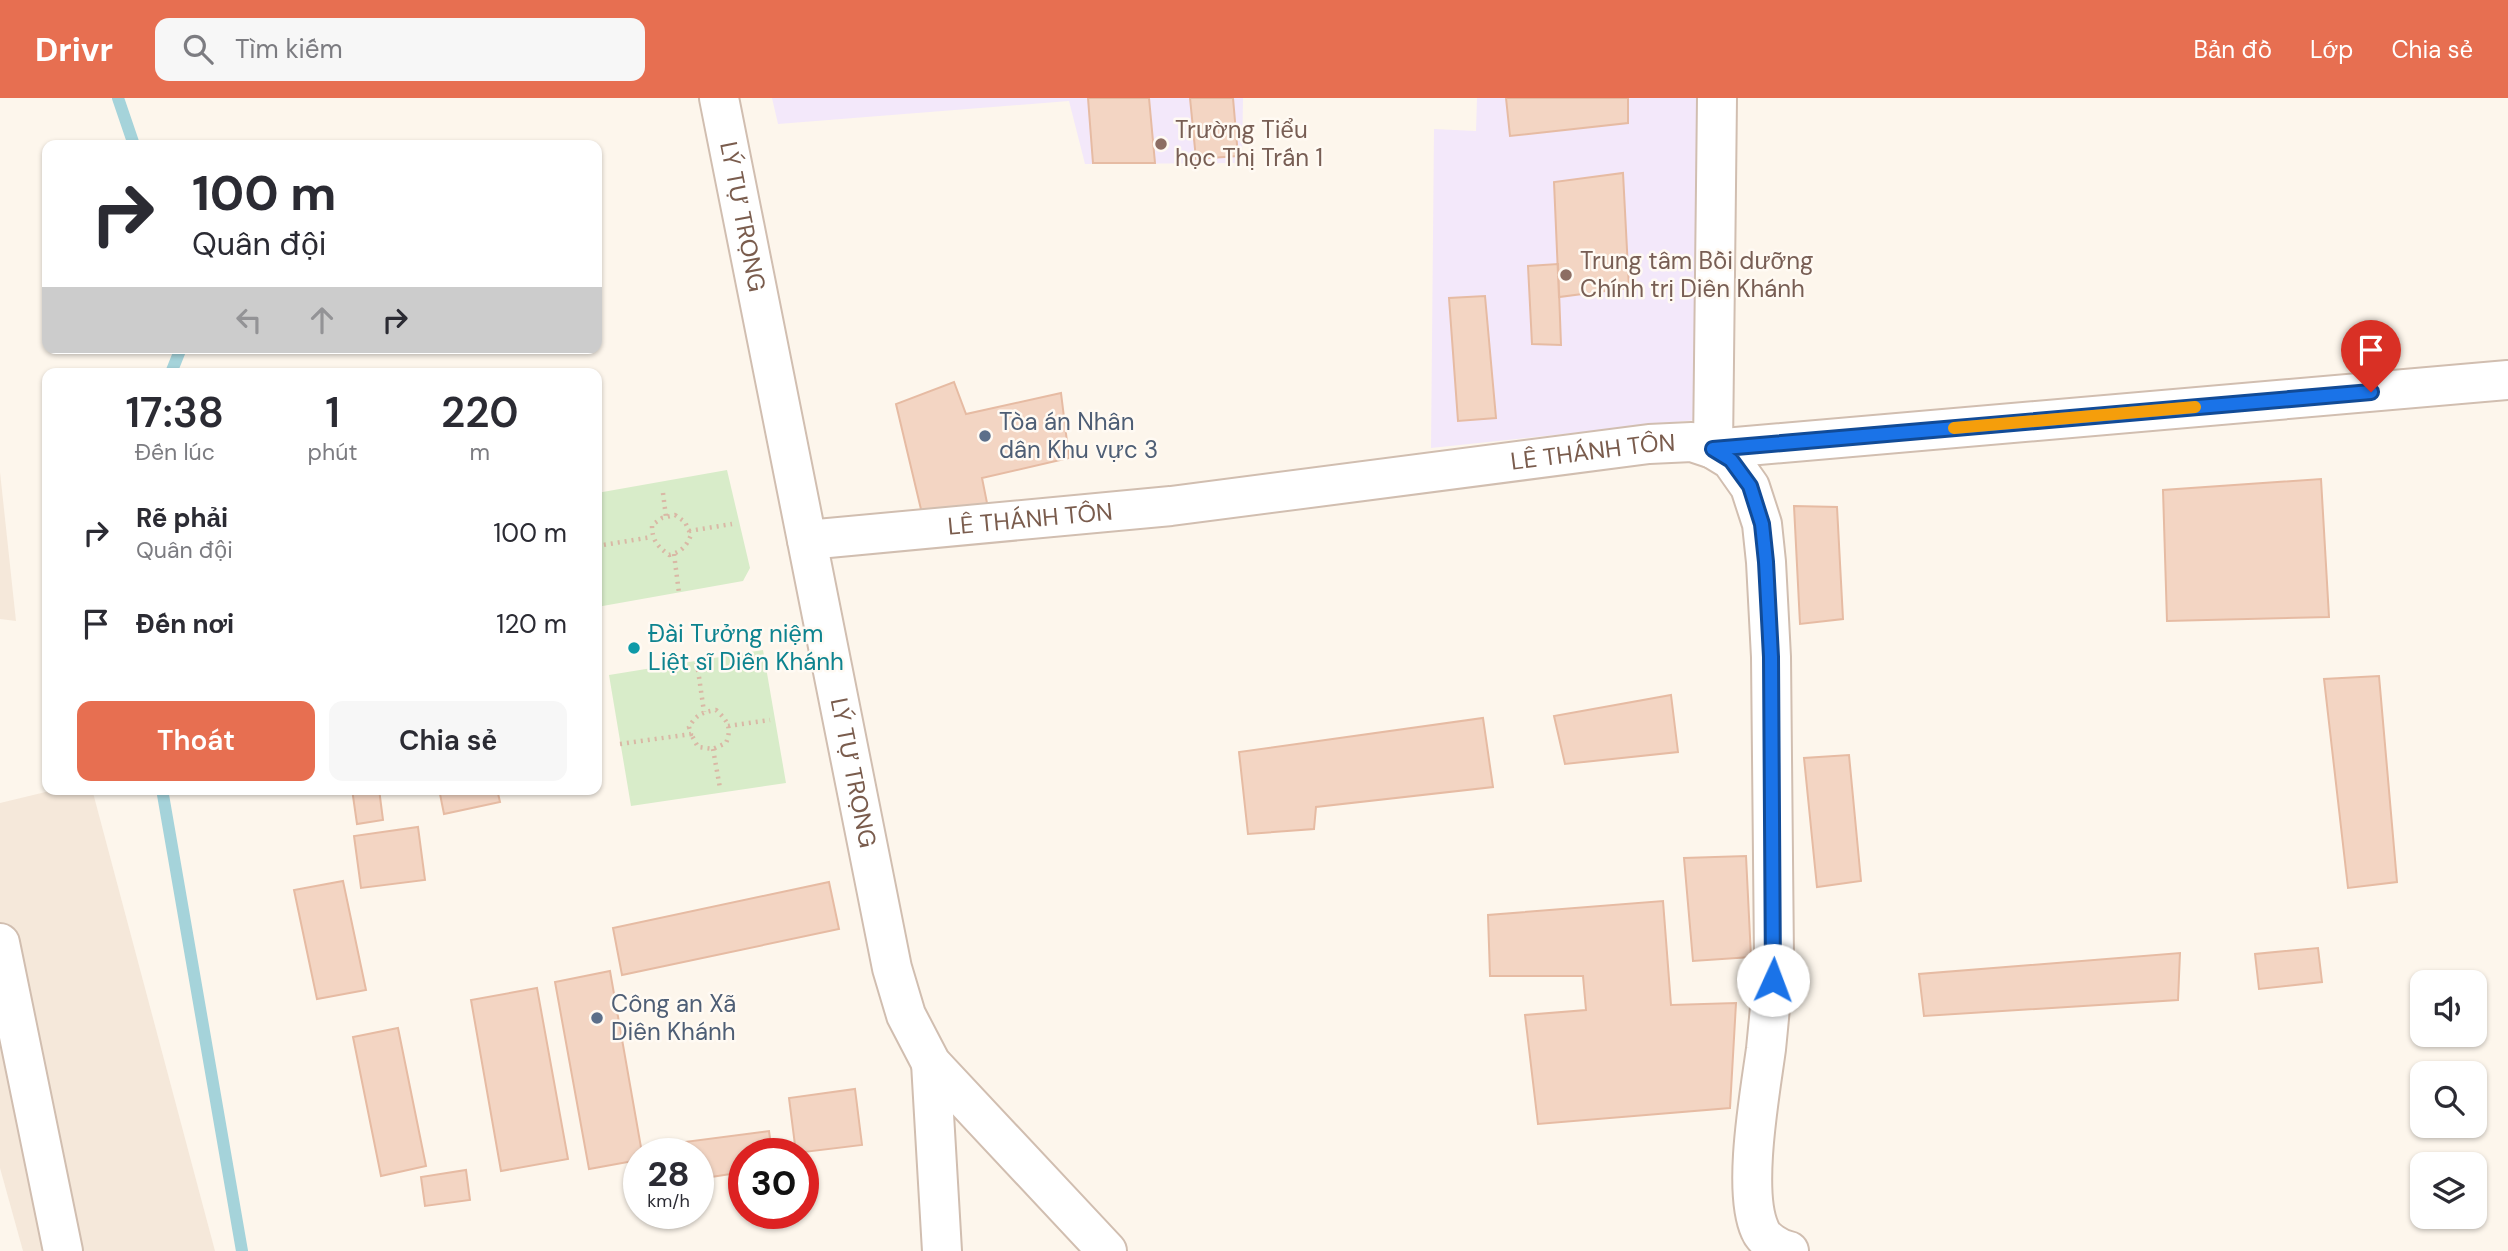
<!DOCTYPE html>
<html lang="vi">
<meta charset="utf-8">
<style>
:root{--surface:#fff;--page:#f7f7f7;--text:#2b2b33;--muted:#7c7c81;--accent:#e76f51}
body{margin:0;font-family:"DM Sans",sans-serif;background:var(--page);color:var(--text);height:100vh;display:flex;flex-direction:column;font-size:26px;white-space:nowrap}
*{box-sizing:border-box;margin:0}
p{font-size:23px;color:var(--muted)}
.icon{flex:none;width:38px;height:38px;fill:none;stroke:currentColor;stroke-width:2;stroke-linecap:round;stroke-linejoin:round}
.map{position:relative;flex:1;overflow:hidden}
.side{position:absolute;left:42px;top:270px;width:560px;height:427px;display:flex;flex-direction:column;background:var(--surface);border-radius:14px;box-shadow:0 2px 5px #0004}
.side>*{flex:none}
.guide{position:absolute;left:42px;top:42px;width:560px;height:214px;border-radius:14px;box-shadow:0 2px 5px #0004;background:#fff;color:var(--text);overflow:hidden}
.fabs{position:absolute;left:2410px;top:872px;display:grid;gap:14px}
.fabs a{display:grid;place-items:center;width:77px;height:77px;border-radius:14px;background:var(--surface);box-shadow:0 2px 5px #0004;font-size:35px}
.speed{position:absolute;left:623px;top:1040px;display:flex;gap:14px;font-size:35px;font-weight:700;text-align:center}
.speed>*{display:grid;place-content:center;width:91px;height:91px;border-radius:50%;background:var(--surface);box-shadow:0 2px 5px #0004;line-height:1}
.speed small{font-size:18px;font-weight:400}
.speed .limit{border:10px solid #d22;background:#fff;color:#111}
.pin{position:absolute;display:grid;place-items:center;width:60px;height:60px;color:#fff;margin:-72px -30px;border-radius:50% 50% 50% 0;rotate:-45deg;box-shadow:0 0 7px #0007}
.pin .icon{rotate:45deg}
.me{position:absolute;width:77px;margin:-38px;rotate:2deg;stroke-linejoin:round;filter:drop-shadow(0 0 5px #0008)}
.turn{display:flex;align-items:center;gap:24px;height:147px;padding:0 35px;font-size:32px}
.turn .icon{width:91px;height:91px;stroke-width:2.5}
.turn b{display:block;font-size:49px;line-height:60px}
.lanes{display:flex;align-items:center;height:66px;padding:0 35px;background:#0003;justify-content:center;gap:35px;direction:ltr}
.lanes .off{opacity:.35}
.eta{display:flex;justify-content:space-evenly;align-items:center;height:119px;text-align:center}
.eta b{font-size:42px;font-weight:600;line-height:49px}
.button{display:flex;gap:14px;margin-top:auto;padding:14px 35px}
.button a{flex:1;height:80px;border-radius:14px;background:var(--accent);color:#fff;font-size:28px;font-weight:600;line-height:80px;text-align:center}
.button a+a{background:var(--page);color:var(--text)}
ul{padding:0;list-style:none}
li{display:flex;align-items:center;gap:21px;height:91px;padding:0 35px}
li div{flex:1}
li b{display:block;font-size:26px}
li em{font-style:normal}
header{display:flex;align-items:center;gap:42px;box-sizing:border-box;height:98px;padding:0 35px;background:var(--accent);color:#fff}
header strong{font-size:33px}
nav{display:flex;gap:38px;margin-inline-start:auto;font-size:24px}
.search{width:490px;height:63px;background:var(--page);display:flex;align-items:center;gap:18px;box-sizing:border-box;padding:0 24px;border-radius:14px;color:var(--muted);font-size:26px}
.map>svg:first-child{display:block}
</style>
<header>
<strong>Drivr</strong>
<div class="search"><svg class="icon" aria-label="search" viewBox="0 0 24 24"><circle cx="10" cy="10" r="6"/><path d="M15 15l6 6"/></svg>Tìm kiếm</div>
<nav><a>Bản đồ</a><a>Lớp</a><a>Chia sẻ</a></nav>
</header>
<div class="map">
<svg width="2508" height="1153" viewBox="0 0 2508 1153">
<rect width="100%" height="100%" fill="#fdf6ec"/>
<path fill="#f5e8da" d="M 0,374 L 16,523 L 0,521 Z
M 58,691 L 92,691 L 215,1153 L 23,1153 L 0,1070 L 0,705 Z"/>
<path fill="#f3e8fa" d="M 772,0 L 1243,0 L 1242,65 L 1085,66 L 1069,3 L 778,26 Z
M 1477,0 L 1702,0 L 1695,322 L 1431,350 L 1434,31 L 1476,33 Z"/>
<path fill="#d8ecc9" d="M 727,372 L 750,470 L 743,483 L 597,509 L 597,395 Z
M 763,552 L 786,685 L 631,708 L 609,577 Z"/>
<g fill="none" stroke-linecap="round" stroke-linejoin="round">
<path stroke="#a5d3da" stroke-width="12" d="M 118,0 L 134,47
M 171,275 L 181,250
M 162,691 L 242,1153"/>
</g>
<path fill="#f3d5c3" stroke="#e6bba3" stroke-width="2" d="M 1088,0 L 1149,0 L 1155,65 L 1093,65 Z
M 1190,0 L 1233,0 L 1238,58 L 1196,61 Z
M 1506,0 L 1628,0 L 1628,25 L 1510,38 Z
M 1623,75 L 1629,190 L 1559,199 L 1554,84 Z
M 1558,166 L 1561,247 L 1532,246 L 1528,168 Z
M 1485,198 L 1496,320 L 1458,323 L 1449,200 Z
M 954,284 L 966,316 L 1061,295 L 1069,360 L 982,380 L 988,410 L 924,424 L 896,306 Z
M 2321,381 L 2329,519 L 2167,523 L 2163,392 Z
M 1794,408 L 1837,409 L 1843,521 L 1800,526 Z
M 2379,578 L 2397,784 L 2348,790 L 2324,581 Z
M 1671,597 L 1678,654 L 1565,666 L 1554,618 Z
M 1483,620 L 1493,689 L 1316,709 L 1314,731 L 1248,736 L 1239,654 Z
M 1849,657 L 1861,783 L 1817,789 L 1804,660 Z
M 352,691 L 379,691 L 383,722 L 357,726 Z
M 439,691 L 497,691 L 500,704 L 444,716 Z
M 418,729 L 425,782 L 361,790 L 354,738 Z
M 1746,758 L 1751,859 L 1693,863 L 1684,760 Z
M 343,783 L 366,892 L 317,901 L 294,792 Z
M 829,784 L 839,831 L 622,877 L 613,830 Z
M 1663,803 L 1671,907 L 1736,905 L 1730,1010 L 1538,1026 L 1525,917 L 1586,912 L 1583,878 L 1490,878 L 1488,817 Z
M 2318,850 L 2322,884 L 2259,891 L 2255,856 Z
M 2180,855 L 2178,902 L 1924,918 L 1919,876 Z
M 610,873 L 642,1055 L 639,1055 L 639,1062 L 589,1071 L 555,884 Z
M 537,890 L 568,1061 L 501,1073 L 471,902 Z
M 398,930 L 426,1068 L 381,1078 L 353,939 Z
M 855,991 L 862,1047 L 796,1055 L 789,1000 Z
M 769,1033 L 772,1055 L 744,1055 L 744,1074 L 698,1081 L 698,1055 L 671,1055 L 669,1046 Z
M 466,1072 L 470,1102 L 425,1108 L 421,1079 Z"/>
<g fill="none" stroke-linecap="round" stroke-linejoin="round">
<defs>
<g id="minor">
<path id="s1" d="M 719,0 L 892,870 L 906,917 L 931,965 L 1107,1153"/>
<path d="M 1713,351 L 2508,282"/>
<path d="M 1713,351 L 1717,0"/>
<path id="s2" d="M 807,442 L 1171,408 L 1649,346 L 1692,344 L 1713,351 L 1731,362 L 1750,389 L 1762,426 L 1766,464 L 1771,559 L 1774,860 C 1772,891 1769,921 1766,951 C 1760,995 1742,1093 1760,1132 C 1764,1142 1779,1151 1789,1153"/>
<path d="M 0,845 L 63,1153"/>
<path d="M 931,965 L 942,1153"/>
</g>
</defs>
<use href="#minor" stroke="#d1beb0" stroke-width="42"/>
<path stroke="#d9b8a5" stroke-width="4.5" stroke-dasharray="2 5" stroke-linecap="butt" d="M 663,395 L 666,419
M 675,417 L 685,424 L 691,437 C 686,449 681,454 669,457 C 657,448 652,442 652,427 L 662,420 Z
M 689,433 L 732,426
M 597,448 L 652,439
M 674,456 L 679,495
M 697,565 L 704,614
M 728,628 L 770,622
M 620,646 L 691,636 L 689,629 C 696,617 702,614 716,612 C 728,623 732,630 726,645 L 713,651 L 698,649 L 691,636
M 713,651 L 720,690"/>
<use href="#minor" stroke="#fff" stroke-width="38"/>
</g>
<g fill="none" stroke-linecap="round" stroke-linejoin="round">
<defs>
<path id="route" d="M 1773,882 L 1771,559 L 1766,464 L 1762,426 L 1750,388 L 1731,362 L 1713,351 L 2371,294"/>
</defs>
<use href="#route" stroke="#114b97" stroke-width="18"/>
<use href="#route" stroke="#1a73e8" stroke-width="12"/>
<path stroke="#f59e0b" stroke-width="12" d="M 1954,330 L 2195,309"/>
</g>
<g fill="#8d6e63" stroke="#fffaf3" stroke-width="2.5">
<circle cx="1161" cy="46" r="7"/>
<circle cx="1566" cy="177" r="7"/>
</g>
<g fill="#5c6f8a" stroke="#fffaf3" stroke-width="2.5">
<circle cx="985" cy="338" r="7"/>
<circle cx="597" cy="920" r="7"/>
</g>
<circle fill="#0f9aa8" stroke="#fffaf3" stroke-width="2.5" cx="634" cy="550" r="7"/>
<g text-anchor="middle" stroke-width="5" stroke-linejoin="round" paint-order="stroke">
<g font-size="24" fill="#785e54" stroke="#fffaf3" text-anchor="start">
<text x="1175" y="40">Trường Tiểu<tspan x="1175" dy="28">học Thị Trấn 1</tspan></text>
<text x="1580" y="171">Trung tâm Bồi dưỡng<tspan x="1580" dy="28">Chính trị Diên Khánh</tspan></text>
</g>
<g font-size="24" fill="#7a5c4d" stroke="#fffaf3">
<text dy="8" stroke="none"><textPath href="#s1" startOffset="121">LÝ TỰ TRỌNG</textPath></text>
<text dy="8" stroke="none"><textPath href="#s2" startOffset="791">LÊ THÁNH TÔN</textPath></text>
<text dy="8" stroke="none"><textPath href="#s2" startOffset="224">LÊ THÁNH TÔN</textPath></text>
<text dy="8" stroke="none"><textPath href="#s1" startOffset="688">LÝ TỰ TRỌNG</textPath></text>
</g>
<g font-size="24" fill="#4e5e75" stroke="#fffaf3" text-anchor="start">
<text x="999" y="332">Tòa án Nhân<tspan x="999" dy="28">dân Khu vực 3</tspan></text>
<text x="611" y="914">Công an Xã<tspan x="611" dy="28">Diên Khánh</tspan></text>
</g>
<g font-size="24" fill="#0d838f" stroke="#fffaf3" text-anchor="start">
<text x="648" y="544">Đài Tưởng niệm<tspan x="648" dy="28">Liệt sĩ Diên Khánh</tspan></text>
</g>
</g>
</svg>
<div class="fabs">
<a><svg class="icon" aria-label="sound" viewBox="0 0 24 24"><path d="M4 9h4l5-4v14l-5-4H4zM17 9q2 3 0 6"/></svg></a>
<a><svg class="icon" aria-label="search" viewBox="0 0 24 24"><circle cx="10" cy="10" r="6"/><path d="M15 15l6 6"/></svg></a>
<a><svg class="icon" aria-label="layers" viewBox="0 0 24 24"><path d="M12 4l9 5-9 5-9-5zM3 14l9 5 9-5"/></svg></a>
</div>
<div class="speed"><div>28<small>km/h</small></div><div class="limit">30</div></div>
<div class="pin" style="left:2371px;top:294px;background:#d93025"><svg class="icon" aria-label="arrive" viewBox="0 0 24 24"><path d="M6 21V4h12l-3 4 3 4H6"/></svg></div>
<svg class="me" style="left:1773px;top:882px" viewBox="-20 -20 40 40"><circle r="19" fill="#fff"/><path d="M0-13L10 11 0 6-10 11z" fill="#1a73e8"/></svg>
<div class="guide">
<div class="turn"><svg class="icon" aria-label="right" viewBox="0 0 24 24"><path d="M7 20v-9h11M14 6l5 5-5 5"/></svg><div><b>100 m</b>Quân đội</div></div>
<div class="lanes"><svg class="icon off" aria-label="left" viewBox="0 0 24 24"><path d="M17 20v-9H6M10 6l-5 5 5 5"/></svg><svg class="icon off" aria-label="ahead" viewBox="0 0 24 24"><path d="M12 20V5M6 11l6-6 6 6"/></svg><svg class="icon" aria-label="right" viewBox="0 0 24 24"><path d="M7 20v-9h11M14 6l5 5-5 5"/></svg></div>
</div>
<section class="side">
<div class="eta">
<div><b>17:38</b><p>Đến lúc</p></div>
<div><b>1</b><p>phút</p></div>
<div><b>220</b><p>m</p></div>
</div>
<ul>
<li><svg class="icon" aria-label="right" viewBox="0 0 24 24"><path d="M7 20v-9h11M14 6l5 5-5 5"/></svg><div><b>Rẽ phải</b><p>Quân đội</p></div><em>100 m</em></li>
<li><svg class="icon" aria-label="arrive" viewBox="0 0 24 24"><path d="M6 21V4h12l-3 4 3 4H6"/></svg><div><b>Đến nơi</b></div><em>120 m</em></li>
</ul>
<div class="button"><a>Thoát</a><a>Chia sẻ</a></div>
</section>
</div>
